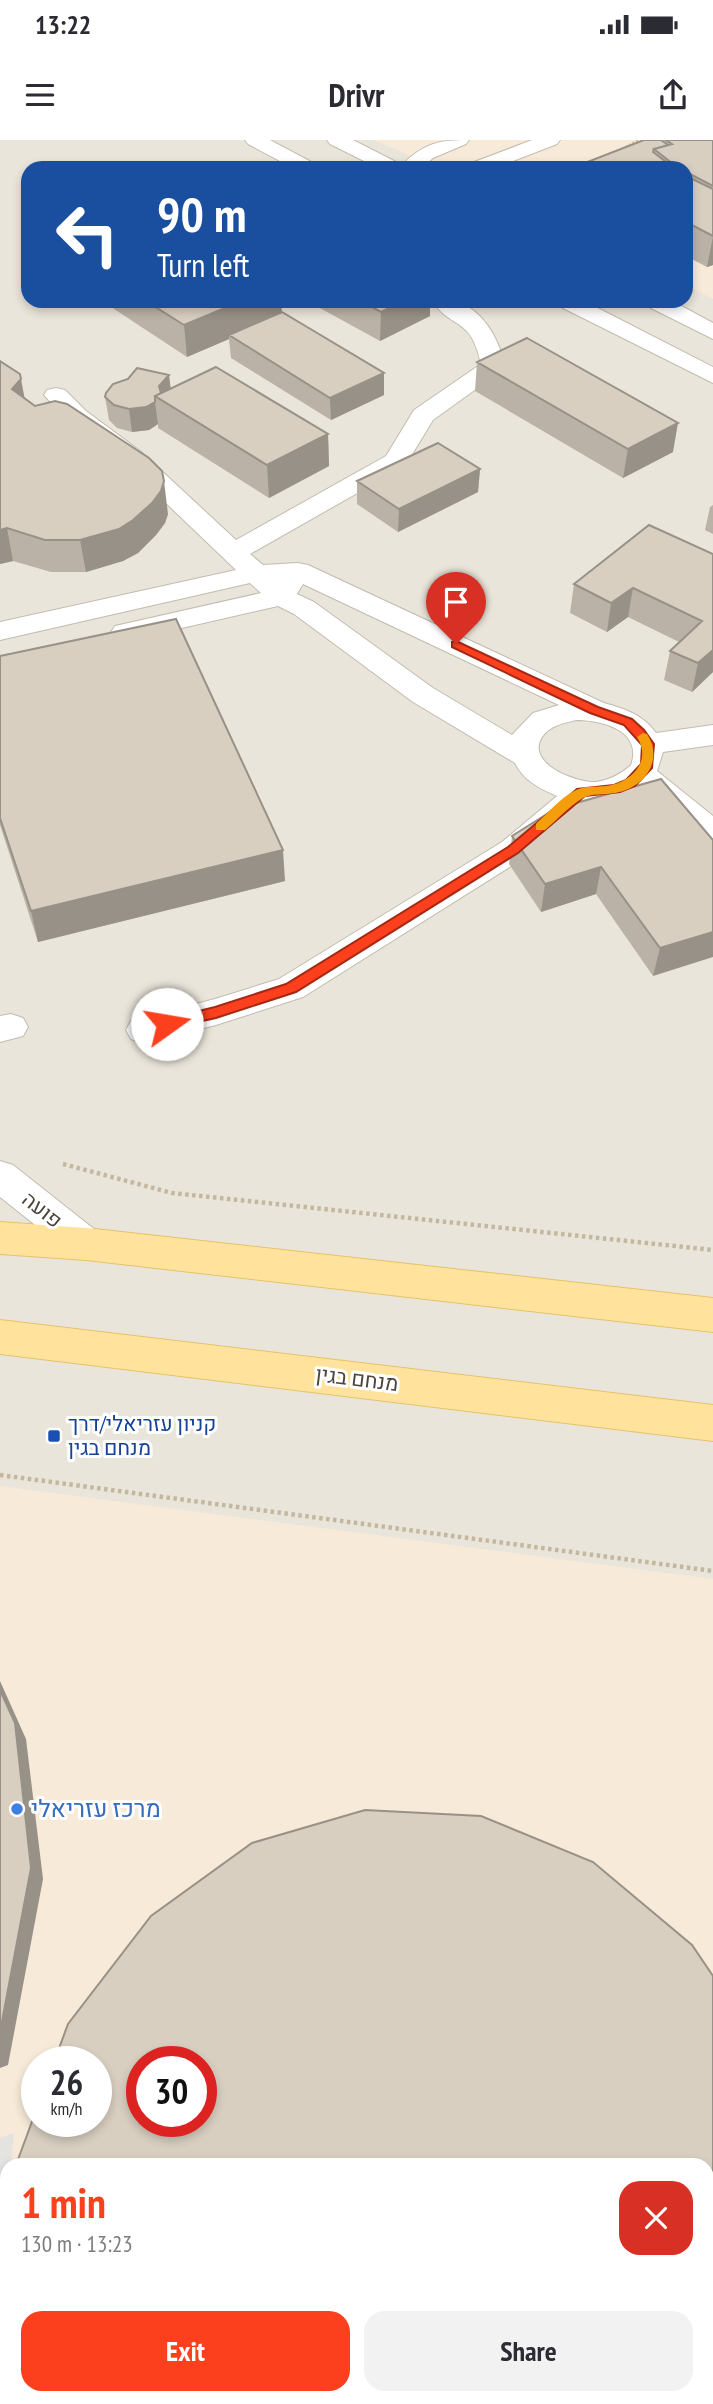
<!DOCTYPE html>
<meta charset="utf-8">
<style>
:root{--surface:#fff;--page:#f2f2f3;--text:#2b2b33;--muted:#7c7c81;--accent:#fc3f1d}
body{margin:0;font-family:"PT Sans Narrow",Heebo,sans-serif;background:var(--page);color:var(--text);height:100vh;display:flex;flex-direction:column;font-size:26px;white-space:nowrap}
*{box-sizing:border-box;margin:0}
p{font-size:23px;color:var(--muted)}
.icon{flex:none;width:38px;height:38px;fill:none;stroke:currentColor;stroke-width:2;stroke-linecap:round;stroke-linejoin:round}
.map{position:relative;flex:1;overflow:hidden}
.sheet{position:absolute;left:0px;top:2018px;width:714px;height:247px;display:flex;flex-direction:column;background:var(--surface);border-radius:21px 21px 0 0;box-shadow:0 4px 10px #0003}
.sheet>*{flex:none}
.top-card{position:absolute;left:21px;top:21px;width:672px;height:147px;border-radius:21px;box-shadow:0 4px 10px #0003;background:#1a4fa0;color:#fff;overflow:hidden}
.speed{position:absolute;left:21px;top:1906px;display:flex;gap:14px;font-size:35px;font-weight:700;text-align:center}
.speed>*{display:grid;place-content:center;width:91px;height:91px;border-radius:50%;background:var(--surface);box-shadow:0 4px 10px #0003;line-height:1}
.speed small{font-size:18px;font-weight:400}
.speed .limit{border:10px solid #d22;background:#fff;color:#111}
.pin{position:absolute;display:grid;place-items:center;width:60px;height:60px;color:#fff;margin:-72px -30px;border-radius:50% 50% 50% 0;rotate:-45deg;box-shadow:0 0 7px #0007}
.pin .icon{rotate:45deg}
.me{position:absolute;width:77px;margin:-38px;rotate:77deg;stroke-linejoin:round;filter:drop-shadow(0 0 5px #0008)}
.turn{display:flex;align-items:center;gap:24px;height:147px;padding:0 21px;font-size:32px}
.turn .icon{width:91px;height:91px;stroke-width:2.5}
.turn b{display:block;font-size:49px;line-height:60px}
.round{display:grid;place-items:center;flex:none;width:74px;height:74px;border-radius:21px;background:var(--page)}
.headline{display:flex;align-items:center;justify-content:space-between;height:119px;padding:0 21px}
h1{font-size:42px;font-weight:700;line-height:52px;color:var(--accent)}
.action{display:flex;gap:14px;margin-top:auto;padding:14px 21px}
.action a{flex:1;height:80px;border-radius:21px;background:var(--accent);color:#fff;font-size:28px;font-weight:700;line-height:80px;text-align:center}
.action a+a{background:var(--page);color:var(--text)}
.status{display:flex;justify-content:space-between;align-items:center;height:49px;padding:0 35px;background:var(--surface);direction:ltr}
.status svg{height:19px;fill:currentColor}
header{display:flex;justify-content:space-between;align-items:center;height:91px;padding:0 21px;background:var(--surface);font-size:32px;font-weight:700}
.map>svg:first-child{display:block}
</style>
<div class="status"><b>13:22</b><svg viewBox="0 0 49 12"><path d="M0 12V9h3v3zM5 12V6h3v6zM10 12V3h3v9zM15 12V0h3v12zM26 1h20v11H26zM47 4h2v5h-2z"/></svg></div>
<header><svg class="icon" aria-label="menu" viewBox="0 0 24 24"><path d="M4 6h16M4 12h16M4 18h16"/></svg>Drivr<svg class="icon" aria-label="share" viewBox="0 0 24 24"><path d="M12 15V3M7 8l5-5 5 5M5 13v7h14v-7"/></svg></header>
<div class="map">
<svg width="713" height="2264" viewBox="0 0 713 2264">
<rect width="100%" height="100%" fill="#f6f3ec"/>
<path fill="#eae5da" fill-rule="evenodd" d="M 0,0 L 713,0 L 713,2264 L 0,2264 ZM 28,28 L 686,28 L 686,161 L 28,161 ZM 37,1922 L 96,1922 L 96,1981 L 37,1981 ZM 142,1922 L 201,1922 L 201,1981 L 142,1981 ZM 7,2025 L 707,2025 L 707,2258 L 7,2258 Z"/>
<path fill="#f7ead8" fill-rule="evenodd" d="M 374,0 L 713,0 L 713,159 L 686,145 L 686,28 L 439,28 Z
M 0,1346 L 713,1439 L 713,2264 L 0,2264 ZM 37,1922 L 96,1922 L 96,1981 L 37,1981 ZM 142,1922 L 201,1922 L 201,1981 L 142,1981 ZM 7,2025 L 707,2025 L 707,2258 L 7,2258 Z"/>
<path fill="#e5e3e0" d="M 14,1993 L 11,2025 L 7,2025 L 7,2074 L 0,2154 L 0,1998 Z"/>
<g fill="none" stroke-linecap="round" stroke-linejoin="round">
<defs>
<path id="minor" d="M 245,0 L 270,0 L 315,24 L 318,28 L 293,28 L 248,4 Z
M 327,0 L 353,0 L 402,25 C 424,3 439,0 469,0 L 466,4 L 433,18 L 422,28 L 378,28 L 330,4 Z
M 532,0 L 560,0 L 557,4 L 495,28 L 466,28 L 469,24 Z
M 432,161 C 440,161 453,159 460,162 C 486,175 499,200 505,226 L 501,231 L 433,280 L 405,326 L 250,414 L 263,425 L 298,423 L 308,425 L 604,563 C 626,569 643,575 656,593 L 713,585 L 713,605 L 663,612 L 657,631 L 713,676 L 713,707 L 702,704 L 686,686 L 640,649 L 622,656 L 589,662 L 524,718 L 303,857 L 216,885 L 143,903 L 131,899 L 126,890 L 131,881 L 215,859 L 279,839 L 502,702 L 557,656 C 539,648 524,641 515,623 L 413,562 L 294,474 L 278,466 L 125,501 L 115,498 L 111,492 L 115,486 L 261,453 L 250,443 L 0,500 L 0,482 L 236,430 L 122,321 L 68,281 L 44,255 L 47,250 L 56,248 L 65,250 L 86,271 L 140,311 L 236,400 L 386,316 L 414,270 L 481,224 C 471,176 452,190 432,161 ZM 303,444 L 559,565 L 533,573 L 512,595 L 433,548 L 314,462 L 297,454 ZM 576,580 C 603,580 643,591 631,625 C 621,634 610,640 596,642 C 577,643 525,624 542,597 C 549,586 564,583 576,580 Z
M 556,161 L 584,161 L 713,227 L 713,243 L 559,166 Z
M 644,161 L 672,161 L 713,183 L 713,199 L 647,166 Z
M 11,874 L 23,878 L 28,887 L 23,896 L 0,902 L 0,876 Z
M 0,1021 L 13,1025 L 99,1093 L 105,1104 L 99,1115 L 86,1120 L 73,1115 L 0,1057 Z"/>
<path id="major" d="M 0,1082 L 86,1088 L 713,1158 L 713,1192 L 86,1120 L 0,1114 Z
M 0,1180 L 713,1265 L 713,1301 L 0,1214 Z"/>
</defs>
<use href="#minor" stroke="#c2bbae" stroke-width="2"/>
<use href="#major" stroke="#e6c16a" stroke-width="2"/>
<path stroke="#c4b79f" stroke-width="2.5" stroke-dasharray="2 2" stroke-linecap="butt" d="M 622,9 L 639,0"/>
<path stroke="#c4b79f" stroke-width="4.5" stroke-dasharray="3.5 3.5" stroke-linecap="butt" d="M 63,1024 L 172,1053 L 713,1110
M 0,1335 L 713,1431"/>
<use href="#minor" fill="#fff" fill-rule="evenodd"/>
<use href="#major" fill="#ffe39c" fill-rule="evenodd"/>
</g>
<path fill="#bab2a6" d="M 644,0 L 713,0 L 713,125 L 707,127 L 686,116 L 686,28 L 577,28 L 577,26 Z
M 102,161 L 281,161 L 282,173 L 384,255 L 331,280 L 231,218 L 229,199 L 187,217 Z
M 307,161 L 430,161 L 430,176 L 380,201 Z
M 0,221 L 24,258 L 168,374 L 165,383 L 156,395 L 138,413 L 123,421 L 86,432 L 51,432 L 13,421 L 0,424 Z
M 477,222 L 673,312 L 623,338 L 475,251 Z
M 171,248 L 328,294 L 329,326 L 269,358 L 158,288 L 158,284 L 149,290 L 132,292 L 117,288 L 109,280 L 105,257 Z
M 480,329 L 478,352 L 398,392 L 357,364 L 357,341 Z
M 713,365 L 713,394 L 705,390 L 710,367 Z
M 713,414 L 713,532 L 692,552 L 664,540 L 670,511 L 679,502 L 628,477 L 607,492 L 570,473 L 574,444 Z
M 0,516 L 285,741 L 38,802 L 0,685 Z
M 512,696 L 713,700 L 653,836 L 596,754 L 541,772 L 509,724 Z"/>
<path fill="#979187" d="M 713,96 L 713,125 L 707,127 Z
M 242,161 L 281,161 L 282,177 L 229,195 L 229,199 L 187,217 L 184,185 Z
M 404,161 L 430,161 L 430,176 L 380,201 L 381,172 Z
M 384,233 L 384,255 L 331,280 L 330,258 Z
M 169,235 L 172,258 L 160,257 L 159,246 Z
M 21,239 L 27,271 L 12,249 Z
M 155,262 L 158,284 L 149,290 L 132,292 L 129,269 Z
M 678,283 L 673,312 L 623,338 L 628,309 Z
M 328,294 L 329,326 L 269,358 L 267,325 Z
M 480,329 L 478,352 L 398,392 L 399,369 Z
M 164,341 L 168,374 L 165,383 L 156,395 L 138,413 L 123,421 L 86,432 L 80,400 Z
M 7,388 L 13,421 L 0,424 L 0,390 Z
M 633,448 L 628,477 L 607,492 L 611,463 Z
M 713,510 L 713,532 L 692,552 L 698,523 Z
M 283,710 L 285,741 L 38,802 L 31,771 Z
M 601,727 L 596,754 L 541,772 L 545,744 Z
M 713,792 L 713,817 L 653,836 L 660,808 Z
M 0,1541 L 26,1599 L 43,1739 L 8,1925 L 0,1928 Z"/>
<path fill="#d8cfc1" stroke="#979187" stroke-width="2" fill-rule="evenodd" d="M 644,0 L 661,0 L 668,5 L 654,9 L 653,12 L 674,28 L 582,28 L 577,26 Z
M 666,0 L 713,0 L 713,46 L 686,32 L 686,28 L 678,28 L 654,9 L 672,4 Z
M 686,36 L 713,49 L 713,96 L 686,82 Z
M 146,161 L 242,161 L 184,185 Z
M 360,161 L 404,161 L 381,172 Z
M 282,172 L 384,233 L 330,258 L 229,195 Z
M 527,198 L 678,283 L 628,309 L 477,222 Z
M 0,221 L 20,234 L 21,239 L 12,249 L 35,266 L 55,261 L 67,264 L 149,318 L 162,331 L 164,341 L 161,351 L 152,363 L 133,380 L 119,389 L 80,400 L 45,400 L 7,388 L 0,390 Z
M 216,227 L 328,294 L 267,325 L 155,256 Z
M 137,228 L 169,235 L 159,246 L 161,253 L 155,256 L 155,262 L 146,267 L 129,269 L 114,265 L 105,257 L 106,253 L 113,244 L 128,239 Z
M 438,303 L 480,329 L 399,369 L 357,341 Z
M 649,385 L 713,414 L 713,510 L 698,523 L 670,511 L 702,481 L 633,448 L 611,463 L 574,444 Z
M 176,479 L 283,710 L 31,771 L 0,678 L 0,516 Z
M 661,639 L 713,700 L 713,792 L 660,808 L 601,727 L 545,744 L 512,696 L 555,669 Z
M 0,1550 L 15,1583 L 31,1728 L 0,1892 Z
M 365,1670 L 481,1676 L 593,1722 L 692,1805 L 713,1836 L 713,2264 L 16,2264 L 15,2258 L 707,2258 L 707,2025 L 16,2025 L 37,1968 L 37,1981 L 96,1981 L 96,1922 L 54,1922 L 68,1884 L 151,1776 L 252,1703 ZM 142,1922 L 201,1922 L 201,1981 L 142,1981 Z
M 7,2117 L 7,2216 L 1,2183 Z"/>
<path fill="#fc3f1d" stroke="#a42913" stroke-width="2" d="M 456,501 L 598,567 L 632,579 L 644,590 L 654,604 L 652,628 L 635,646 L 620,652 L 585,656 L 518,713 L 296,852 L 216,878 L 167,889 L 162,888 L 162,880 L 215,867 L 286,844 L 508,707 L 577,649 L 614,645 L 626,640 L 641,624 L 642,605 L 624,585 L 590,573 L 452,507 L 452,502 Z"/>
<path fill="#f59e0b" d="M 643,593 L 647,594 C 664,620 645,648 615,653 C 605,655 591,653 583,658 C 569,666 557,680 545,690 L 536,690 L 536,684 C 548,673 564,654 579,649 C 589,645 601,648 612,645 C 635,639 651,619 637,597 Z"/>
<rect fill="#1a4fb4" stroke="#fff" stroke-width="2.5" x="47" y="1289" width="14" height="14" rx="3.5"/>
<circle fill="#3f7fe0" stroke="#fff" stroke-width="2.5" cx="17" cy="1669" r="7"/>
<g text-anchor="middle" stroke-width="6" stroke-linejoin="round" paint-order="stroke">
<g font-size="21" fill="#4b4439" stroke="#fff">
<text transform="translate(42 1070) rotate(38)" y="7">פועה</text>
<text transform="translate(357 1239) rotate(7)" y="7">מנחם בגין</text>
</g>
<g font-size="21" fill="#164399" stroke="#fff" text-anchor="start">
<text x="68" y="1291">קניון עזריאלי/דרך<tspan x="68" dy="24">מנחם בגין</tspan></text>
</g>
<g font-size="24" fill="#366cbe" stroke="#fff" text-anchor="start">
<text x="31" y="1677">מרכז עזריאלי</text>
</g>
</g>
</svg>
<div class="speed"><div>26<small>km/h</small></div><div class="limit">30</div></div>
<div class="pin" style="left:456px;top:504px;background:#d93025"><svg class="icon" aria-label="arrive" viewBox="0 0 24 24"><path d="M6 21V4h12l-3 4 3 4H6"/></svg></div>
<svg class="me" style="left:167px;top:884px" viewBox="-20 -20 40 40"><circle r="19" fill="#fff"/><path d="M0-13L10 11 0 6-10 11z" fill="#fc3f1d"/></svg>
<div class="top-card">
<div class="turn"><svg class="icon" aria-label="left" viewBox="0 0 24 24"><path d="M17 20v-9H6M10 6l-5 5 5 5"/></svg><div><b>90 m</b>Turn left</div></div>
</div>
<section class="sheet">
<div class="headline"><div><h1>1 min</h1><p>130 m · 13:23</p></div><a class="round" style="background:#d93025;color:#fff"><svg class="icon" aria-label="close" viewBox="0 0 24 24"><path d="M6 6l12 12M18 6L6 18"/></svg></a></div>
<div class="action"><a>Exit</a><a>Share</a></div>
</section>
</div>
